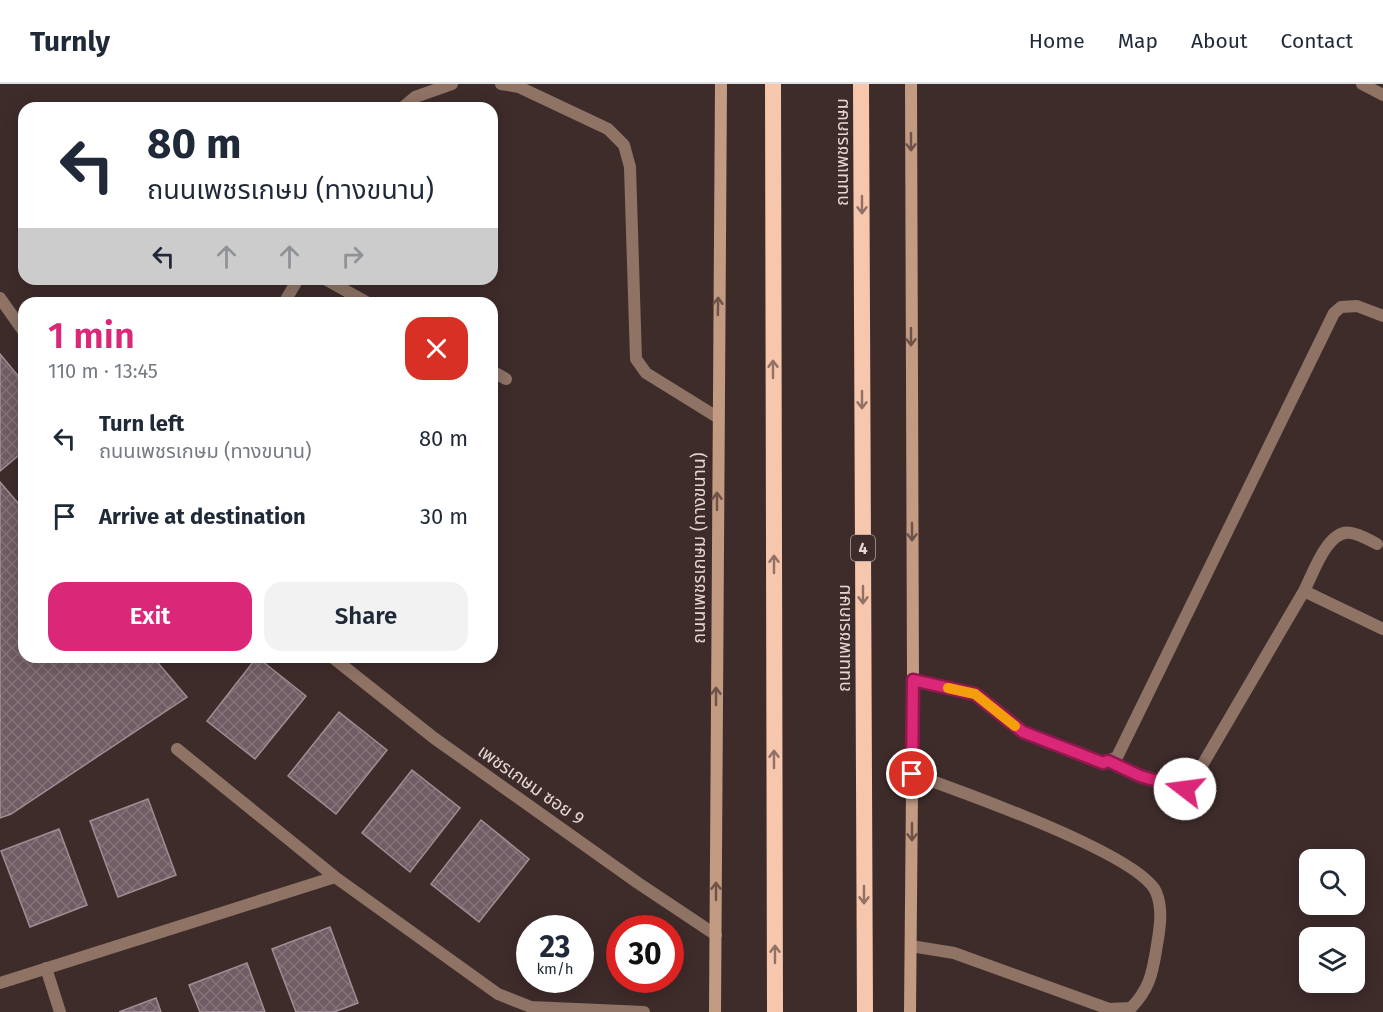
<!DOCTYPE html>
<meta charset="utf-8">
<style>
:root{--surface:#fff;--page:#f2f2f3;--text:#1f2937;--muted:#747a83;--line:#e0e1e3;--accent:#db2777}
body{margin:0;font-family:"Fira Sans","Noto Sans Thai",sans-serif;background:var(--page);color:var(--text);height:100vh;display:flex;flex-direction:column;font-size:22px;white-space:nowrap}
*{box-sizing:border-box;margin:0}
p{font-size:20px;color:var(--muted)}
.icon{flex:none;width:33px;height:33px;fill:none;stroke:currentColor;stroke-width:2;stroke-linecap:round;stroke-linejoin:round}
.map{position:relative;flex:1;overflow:hidden}
.panel{position:absolute;left:18px;top:213px;width:480px;height:366px;display:flex;flex-direction:column;background:var(--surface);border-radius:18px;box-shadow:0 3px 15px #0003}
.panel>*{flex:none}
.banner{position:absolute;left:18px;top:18px;width:480px;height:183px;border-radius:18px;box-shadow:0 3px 15px #0003;background:#fff;color:var(--text);overflow:hidden}
.fabs{position:absolute;left:1299px;top:765px;display:grid;gap:12px}
.fabs a{display:grid;place-items:center;width:66px;height:66px;border-radius:12px;background:var(--surface);box-shadow:0 3px 15px #0003;font-size:30px}
.speed{position:absolute;left:516px;top:831px;display:flex;gap:12px;font-size:30px;font-weight:700;text-align:center}
.speed>*{display:grid;place-content:center;width:78px;height:78px;border-radius:50%;background:var(--surface);box-shadow:0 3px 15px #0003;line-height:1}
.speed small{font-size:15px;font-weight:400}
.speed .limit{border:9px solid #d22;background:#fff;color:#111}
.pin{position:absolute;display:grid;place-items:center;width:51px;height:51px;color:#fff;margin:-26px;border:3px solid #fff;border-radius:50%;box-shadow:0 2px 6px #0007}
.me{position:absolute;width:66px;margin:-33px;rotate:285deg;stroke-linejoin:round;filter:drop-shadow(0 0 4px #0008)}
.turn{display:flex;align-items:center;gap:21px;height:126px;padding:0 30px;font-size:27px}
.turn .icon{width:78px;height:78px;stroke-width:2.5}
.turn b{display:block;font-size:42px;line-height:51px}
.lanes{display:flex;align-items:center;height:57px;padding:0 30px;background:#0003;justify-content:center;gap:30px;direction:ltr}
.lanes .off{opacity:.35}
.round{display:grid;place-items:center;flex:none;width:63px;height:63px;border-radius:18px;background:var(--page)}
.summary{display:flex;align-items:center;justify-content:space-between;height:102px;padding:0 30px}
h1{font-size:36px;font-weight:600;line-height:45px;color:var(--accent)}
.cta{display:flex;gap:12px;margin-top:auto;padding:12px 30px}
.cta a{flex:1;height:69px;border-radius:18px;background:var(--accent);color:#fff;font-size:24px;font-weight:600;line-height:69px;text-align:center}
.cta a+a{background:var(--page);color:var(--text)}
ul{padding:0;list-style:none}
li{display:flex;align-items:center;gap:18px;height:78px;padding:0 30px}
li div{flex:1}
li b{display:block;font-size:22px}
li em{font-style:normal}
header{display:flex;align-items:center;gap:36px;box-sizing:border-box;height:84px;padding:0 30px;background:var(--surface);border-bottom:2px solid var(--line)}
header strong{font-size:28px}
nav{display:flex;gap:33px;margin-inline-start:auto;font-size:21px}
.map>svg:first-child{display:block}
</style>
<header>
<strong>Turnly</strong>
<nav><a>Home</a><a>Map</a><a>About</a><a>Contact</a></nav>
</header>
<div class="map">
<svg width="1383" height="928" viewBox="0 0 1383 928">
<defs>
<pattern id="building-cross-hatch" width="8" height="8" patternUnits="userSpaceOnUse" patternTransform="scale(1.5)"><rect width="8" height="8" fill="#705c64"/><path d="M0 0l8 8M0 8l8-8" fill="none" stroke="#847379"/></pattern>
</defs>
<rect width="100%" height="100%" fill="#3e2c2b"/>
<path fill="url(#building-cross-hatch)" stroke="#a18d95" stroke-width="1.5" d="M 0,270 L 24,299 L 24,367 L 0,387 Z
M 0,398 L 24,426 L 24,573 L 153,573 L 187,613 L 11,730 L 0,734 Z
M 257,573 L 306,612 L 255,675 L 207,637 Z
M 339,628 L 387,666 L 336,730 L 288,692 Z
M 412,686 L 460,724 L 410,788 L 362,749 Z
M 148,715 L 176,791 L 118,813 L 90,737 Z
M 481,736 L 529,775 L 479,838 L 431,800 Z
M 59,745 L 87,821 L 30,843 L 1,767 Z
M 330,843 L 358,919 L 334,928 L 296,928 L 272,865 Z
M 247,879 L 265,928 L 200,928 L 189,901 Z
M 156,914 L 161,928 L 119,928 Z"/>
<g fill="none" stroke-linecap="round" stroke-linejoin="round">
<path stroke="#8f7466" stroke-width="12" d="M 911,862 L 954,869 L 1109,925 L 1131,924 C 1149,905 1152,891 1156,867 C 1159,848 1164,827 1156,808 C 1139,770 957,706 912,690"/>
<path stroke="#8f7466" stroke-width="12" d="M 501,0 L 519,3 L 608,45 L 624,61 L 630,83 L 636,275 L 646,289 L 717,333
M 1362,0 L 1383,11
M 402,24 L 415,13 L 452,0
M 325,195 L 368,219
M 0,214 L 24,248
M 284,219 L 298,195
M 492,287 L 506,295
M 1304,507 C 1313,490 1328,444 1351,449 C 1360,450 1369,456 1377,460
M 332,573 L 434,654 L 638,799 L 716,851
M 913,596 L 975,611 L 1023,648 L 1103,679 L 1117,673 L 1334,229 L 1341,223 L 1357,222 L 1383,232
M 177,665 L 335,793 L 498,910 L 531,923 L 644,928
M 1108,677 C 1133,689 1158,701 1185,705 L 1190,702 L 1304,507 L 1383,545
M 46,884 L 60,928
M 0,899 L 335,793"/>
<path stroke="#c39a82" stroke-width="12" d="M 715,928 L 721,0
M 910,928 L 913,596 L 911,0"/>
<path stroke="#f6c6ad" stroke-width="16" d="M 773,0 L 775,928
M 861,0 L 865,928"/>
</g>
<defs><path id="oneway-shaft" d="M-6 0H5M1.5-3L5.5 0L1.5 3" fill="none" stroke-width="1.6" stroke-linecap="round" stroke-linejoin="round" transform="scale(1.5)"/></defs>
<g stroke="#6d5249">
<use href="#oneway-shaft" transform="translate(911 58) rotate(90)"/>
<use href="#oneway-shaft" transform="translate(718 222) rotate(-89)"/>
<use href="#oneway-shaft" transform="translate(911 253) rotate(90)"/>
<use href="#oneway-shaft" transform="translate(717 417) rotate(-90)"/>
<use href="#oneway-shaft" transform="translate(912 448) rotate(90)"/>
<use href="#oneway-shaft" transform="translate(716 612) rotate(-90)"/>
<use href="#oneway-shaft" transform="translate(912 748) rotate(90)"/>
<use href="#oneway-shaft" transform="translate(716 807) rotate(-90)"/>
</g>
<g stroke="#917166">
<use href="#oneway-shaft" transform="translate(862 121) rotate(90)"/>
<use href="#oneway-shaft" transform="translate(773 285) rotate(-90)"/>
<use href="#oneway-shaft" transform="translate(862 316) rotate(90)"/>
<use href="#oneway-shaft" transform="translate(774 480) rotate(-90)"/>
<use href="#oneway-shaft" transform="translate(863 511) rotate(90)"/>
<use href="#oneway-shaft" transform="translate(774 675) rotate(-90)"/>
<use href="#oneway-shaft" transform="translate(864 811) rotate(90)"/>
<use href="#oneway-shaft" transform="translate(775 870) rotate(-90)"/>
</g>
<g fill="none" stroke-linecap="round" stroke-linejoin="round">
<defs>
<path id="route" d="M 912,690 L 913,596 L 975,610 L 1023,648 L 1103,679 L 1108,677 L 1140,692 L 1185,705"/>
</defs>
<use href="#route" stroke="#8e194d" stroke-width="15"/>
<use href="#route" stroke="#db2777" stroke-width="10"/>
<path stroke="#f59e0b" stroke-width="10" d="M 948,604 L 975,610 L 1015,642"/>
</g>
<g text-anchor="middle" stroke-width="6" stroke-linejoin="round" paint-order="stroke">
<rect fill="#3e2c2b" stroke="#b2a4a3" stroke-width="1.5" x="851" y="451" width="24" height="26" rx="4.5"/>
<g font-size="16" font-weight="bold" fill="#e3d7d6">
<text x="863" y="470">4</text>
</g>
<g font-size="18" fill="#e3d7d6" stroke="#3e2c2b">
<text transform="translate(842 68) rotate(-90)" y="6">ถนนเพชรเกษม</text>
<text transform="translate(699 464) rotate(-90)" y="6">ถนนเพชรเกษม (ทางขนาน)</text>
<text transform="translate(844 554) rotate(-90)" y="6">ถนนเพชรเกษม</text>
<text transform="translate(531 701) rotate(35)" y="6">เพชรเกษม ซอย 9</text>
</g>
</g>
</svg>
<div class="fabs">
<a><svg class="icon" aria-label="search" viewBox="0 0 24 24"><circle cx="10" cy="10" r="6"/><path d="M15 15l6 6"/></svg></a>
<a><svg class="icon" aria-label="layers" viewBox="0 0 24 24"><path d="M12 4l9 5-9 5-9-5zM3 14l9 5 9-5"/></svg></a>
</div>
<div class="speed"><div>23<small>km/h</small></div><div class="limit">30</div></div>
<div class="pin" style="left:912px;top:690px;background:#d93025"><svg class="icon" aria-label="arrive" viewBox="0 0 24 24"><path d="M6 21V4h12l-3 4 3 4H6"/></svg></div>
<svg class="me" style="left:1185px;top:705px" viewBox="-20 -20 40 40"><circle r="19" fill="#fff"/><path d="M0-13L10 11 0 6-10 11z" fill="#db2777"/></svg>
<div class="banner">
<div class="turn"><svg class="icon" aria-label="left" viewBox="0 0 24 24"><path d="M17 20v-9H6M10 6l-5 5 5 5"/></svg><div><b>80 m</b>ถนนเพชรเกษม (ทางขนาน)</div></div>
<div class="lanes"><svg class="icon" aria-label="left" viewBox="0 0 24 24"><path d="M17 20v-9H6M10 6l-5 5 5 5"/></svg><svg class="icon off" aria-label="ahead" viewBox="0 0 24 24"><path d="M12 20V5M6 11l6-6 6 6"/></svg><svg class="icon off" aria-label="ahead" viewBox="0 0 24 24"><path d="M12 20V5M6 11l6-6 6 6"/></svg><svg class="icon off" aria-label="right" viewBox="0 0 24 24"><path d="M7 20v-9h11M14 6l5 5-5 5"/></svg></div>
</div>
<section class="panel">
<div class="summary"><div><h1>1 min</h1><p>110 m · 13:45</p></div><a class="round" style="background:#d93025;color:#fff"><svg class="icon" aria-label="close" viewBox="0 0 24 24"><path d="M6 6l12 12M18 6L6 18"/></svg></a></div>
<ul>
<li><svg class="icon" aria-label="left" viewBox="0 0 24 24"><path d="M17 20v-9H6M10 6l-5 5 5 5"/></svg><div><b>Turn left</b><p>ถนนเพชรเกษม (ทางขนาน)</p></div><em>80 m</em></li>
<li><svg class="icon" aria-label="arrive" viewBox="0 0 24 24"><path d="M6 21V4h12l-3 4 3 4H6"/></svg><div><b>Arrive at destination</b></div><em>30 m</em></li>
</ul>
<div class="cta"><a>Exit</a><a>Share</a></div>
</section>
</div>
